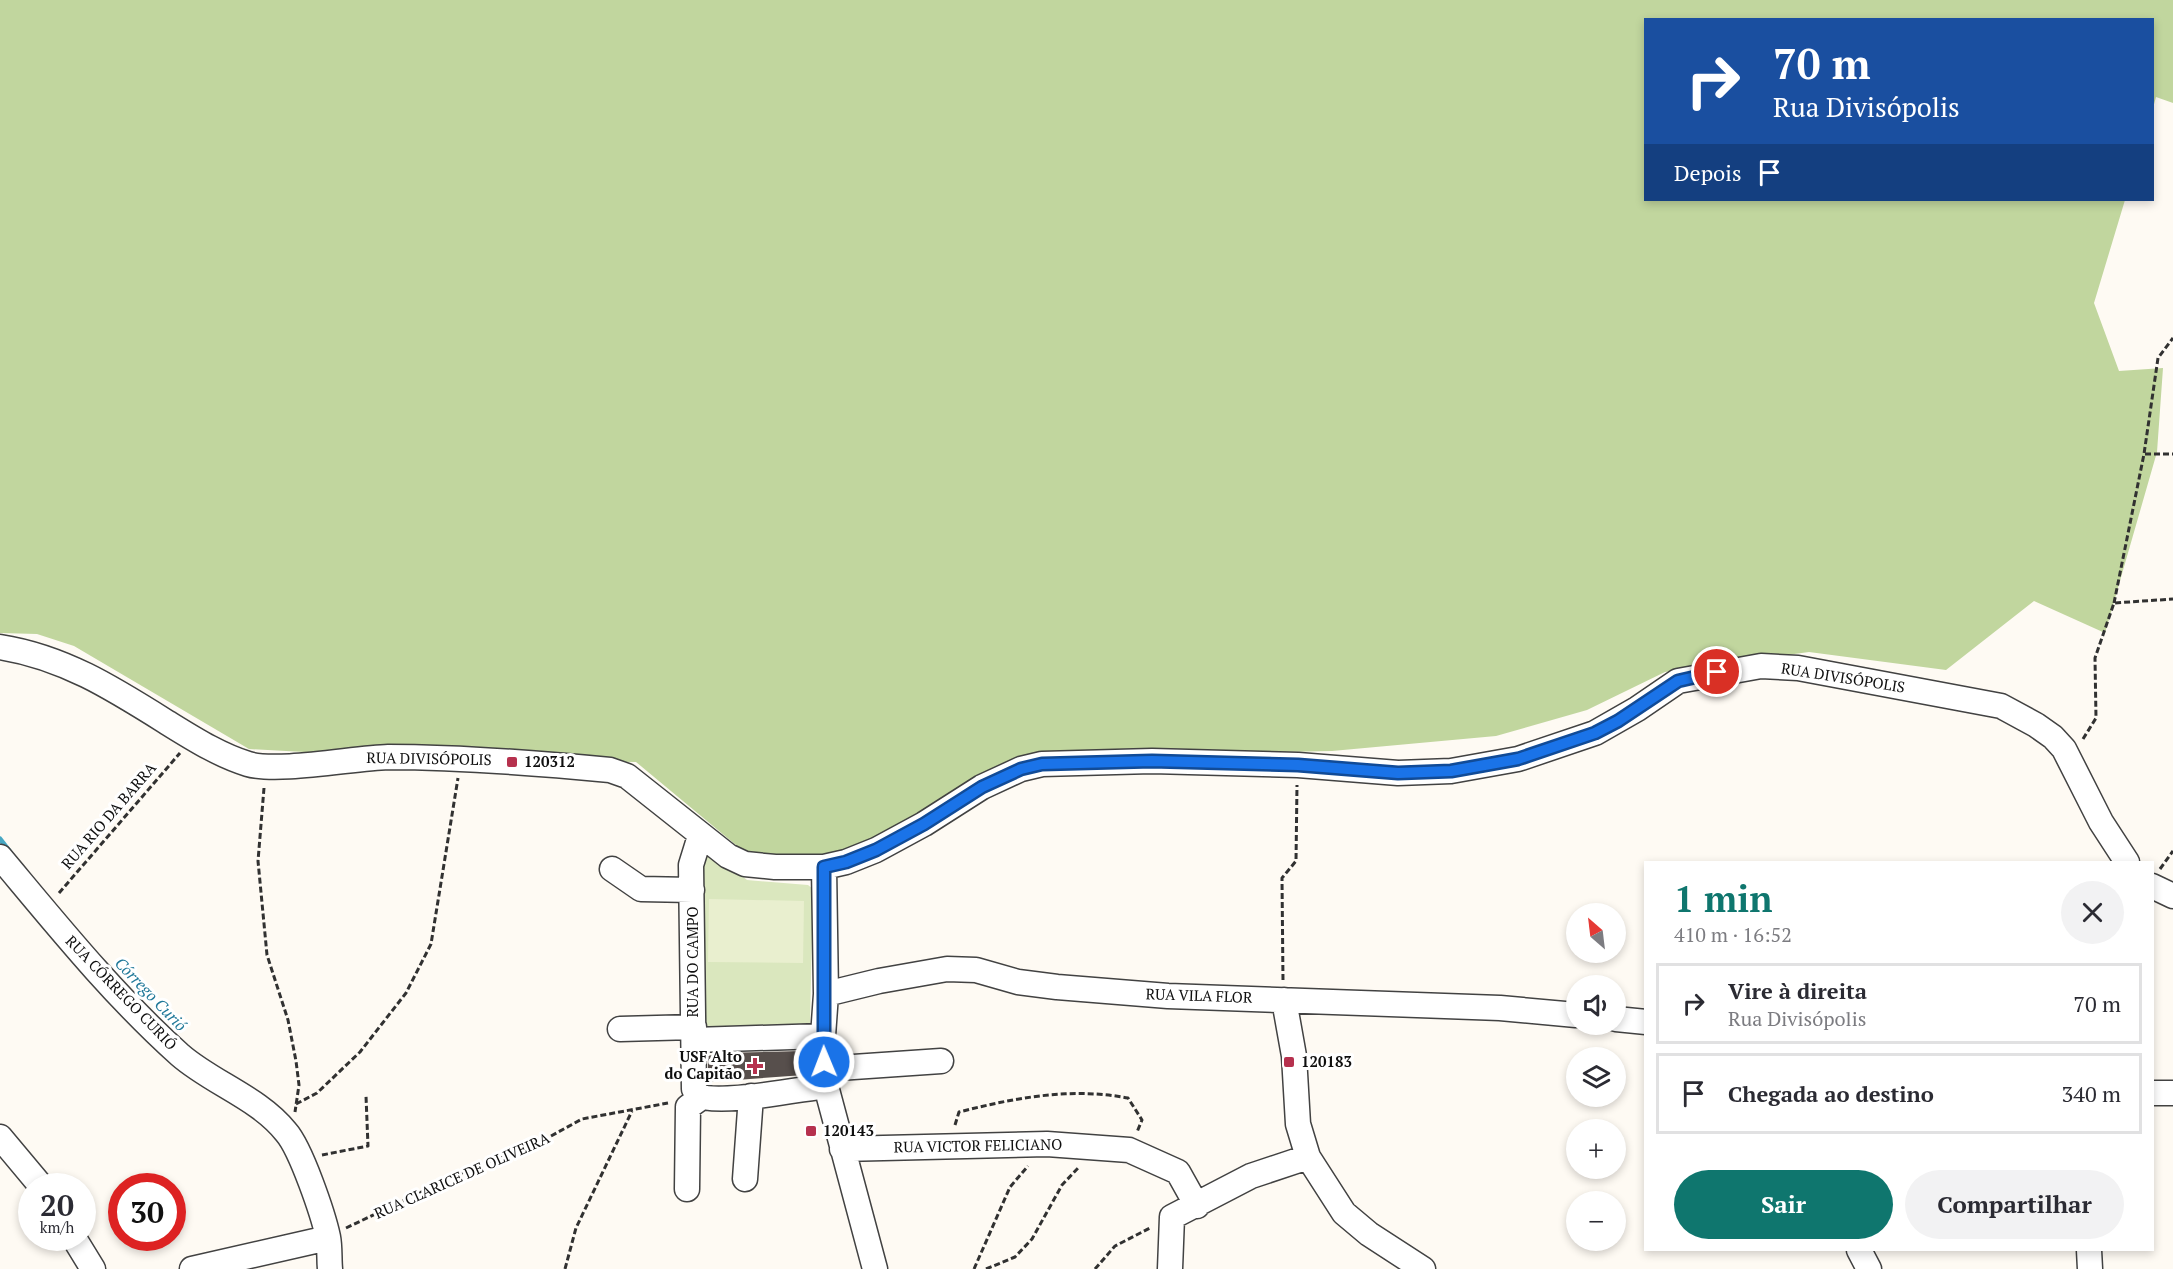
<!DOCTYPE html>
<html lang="pt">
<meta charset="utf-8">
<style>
:root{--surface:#fff;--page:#f2f2f3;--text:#2b2b33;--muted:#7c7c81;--line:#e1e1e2;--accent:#0f766e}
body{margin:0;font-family:"PT Serif",serif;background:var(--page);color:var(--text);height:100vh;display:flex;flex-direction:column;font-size:22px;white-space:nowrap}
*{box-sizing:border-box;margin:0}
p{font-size:20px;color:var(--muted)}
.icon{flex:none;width:33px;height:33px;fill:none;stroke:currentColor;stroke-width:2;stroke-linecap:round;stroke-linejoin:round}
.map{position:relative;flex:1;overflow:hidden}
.details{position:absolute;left:1644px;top:861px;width:510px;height:390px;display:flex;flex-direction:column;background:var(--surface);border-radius:0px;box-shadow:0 3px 9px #0003}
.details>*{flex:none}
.banner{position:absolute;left:1644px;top:18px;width:510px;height:183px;border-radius:0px;box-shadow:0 3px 9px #0003;background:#1a4fa0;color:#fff;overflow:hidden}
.needle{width:39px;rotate:332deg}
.tools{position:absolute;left:1566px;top:903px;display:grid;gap:12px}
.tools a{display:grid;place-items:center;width:60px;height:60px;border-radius:50%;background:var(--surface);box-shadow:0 3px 9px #0003;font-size:30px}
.speed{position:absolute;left:18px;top:1173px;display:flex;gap:12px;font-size:30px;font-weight:700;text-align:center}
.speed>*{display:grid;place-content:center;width:78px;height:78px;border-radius:50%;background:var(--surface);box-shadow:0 3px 9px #0003;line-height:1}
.speed small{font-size:15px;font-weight:400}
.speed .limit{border:9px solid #d22;background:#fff;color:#111}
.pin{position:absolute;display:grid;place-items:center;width:51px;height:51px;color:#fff;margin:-26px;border:3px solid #fff;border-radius:50%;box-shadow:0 2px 6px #0007}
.me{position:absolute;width:66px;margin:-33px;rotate:359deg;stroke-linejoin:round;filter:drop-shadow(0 0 4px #0008)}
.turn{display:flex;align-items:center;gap:21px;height:126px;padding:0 30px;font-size:27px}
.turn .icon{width:78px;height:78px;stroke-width:2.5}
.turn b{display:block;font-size:42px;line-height:51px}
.then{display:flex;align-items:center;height:57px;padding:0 30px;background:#0003;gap:12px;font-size:22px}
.round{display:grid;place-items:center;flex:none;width:63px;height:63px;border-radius:32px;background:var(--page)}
.overview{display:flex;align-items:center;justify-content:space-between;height:102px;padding:0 30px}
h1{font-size:36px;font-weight:800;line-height:45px;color:var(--accent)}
.cta{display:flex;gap:12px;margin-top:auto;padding:12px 30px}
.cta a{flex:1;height:69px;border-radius:36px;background:var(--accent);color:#fff;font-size:24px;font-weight:800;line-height:69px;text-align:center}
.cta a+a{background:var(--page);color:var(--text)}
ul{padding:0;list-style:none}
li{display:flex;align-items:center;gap:18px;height:81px;margin:0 12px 9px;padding:0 18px;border:3px solid var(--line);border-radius:0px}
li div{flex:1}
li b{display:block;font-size:22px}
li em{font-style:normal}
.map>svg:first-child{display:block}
</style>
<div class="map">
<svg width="2173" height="1269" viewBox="0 0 2173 1269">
<rect width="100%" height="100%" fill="#fefaf3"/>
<path fill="#dae7be" d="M 708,848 L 747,880 L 808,885 L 813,889 L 810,1025 L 703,1027 L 697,885 Z"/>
<path fill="#c1d69e" d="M 0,0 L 2173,0 L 2173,103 L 2156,97 L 2153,108 L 2152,20 L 1646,20 L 1646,200 L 2125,200 L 2094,303 L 2119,371 L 2163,368 L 2157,452 L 2105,633 L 2034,601 L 1946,670 L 1809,652 L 1665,672 L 1587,710 L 1496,736 L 1332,751 L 1027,757 L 850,866 L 760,865 L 636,762 L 451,760 L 249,749 L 74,646 L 37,634 L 0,633 Z"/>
<path fill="#e9efcf" d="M 709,899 L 804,901 L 803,963 L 708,962 Z"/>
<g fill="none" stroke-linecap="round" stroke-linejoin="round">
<path stroke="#47a7c3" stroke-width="5" d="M 0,839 L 10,852"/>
</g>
<path fill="#574f4c" d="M 802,1051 L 804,1075 L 708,1082 L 708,1056 L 720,1053 Z"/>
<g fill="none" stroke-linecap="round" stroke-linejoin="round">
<defs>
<path id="minor" d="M 0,647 C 64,657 114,689 168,723 C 194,739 219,755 248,764 C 277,773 354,758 388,757 C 463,757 536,763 610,770 L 627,776 L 728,856 L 745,864 L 775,867 L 824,867 L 846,862 L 876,850 L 924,824 L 982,787 L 1021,769 L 1042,764 L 1152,761 L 1298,765 L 1398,773 L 1451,771 L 1518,759 L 1595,733 L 1637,709 L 1678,681 L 1761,666 L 1798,668 L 2001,706 L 2036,725 L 2053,737 L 2064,749 L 2101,822 L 2127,862
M 700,836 L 691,865 L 694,1089 L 697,1095 C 717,1106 800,1089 826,1086
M 0,857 C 57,925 113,995 180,1055 C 212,1083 259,1098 286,1132 C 301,1149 323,1214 328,1237 C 330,1247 329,1259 330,1269
M 824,867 L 826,994 L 823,1036 L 826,1086 L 875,1269
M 612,869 L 641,889 L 692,890
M 2152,886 L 2173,896
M 826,994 L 879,981 L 947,969 L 976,970 L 1018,982 L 1057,987 L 1168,996 L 1500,1008 L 1576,1015
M 1284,1000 L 1294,1056 L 1298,1124 L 1308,1157 L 1344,1213 L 1369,1234 L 1423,1269
M 1616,1019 L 1646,1022
M 620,1029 L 694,1027
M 694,1040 L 823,1036
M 824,1069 L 941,1061
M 2152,1093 L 2173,1093
M 0,1137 L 41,1186
M 842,1149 L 1047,1144 L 1129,1150 L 1178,1172 L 1197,1206
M 745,1179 L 751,1096
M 687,1189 L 688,1107 L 702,1097
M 74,1238 L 93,1269
M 1859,1250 L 1869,1269
M 2089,1250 L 2090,1269
M 192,1269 L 328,1238
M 1170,1269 L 1172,1217 L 1251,1176 L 1308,1157"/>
</defs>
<use href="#minor" stroke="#424242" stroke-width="27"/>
<path stroke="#313131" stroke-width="3" stroke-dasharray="6 3" stroke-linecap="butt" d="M 2145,454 L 2173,454
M 2114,603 L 2144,454 L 2158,358 L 2173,338
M 2083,739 L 2096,718 L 2095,658 L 2114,603 L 2173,599
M 264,788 L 258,861 L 267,955 L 288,1020 L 296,1061 L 299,1085 L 295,1112
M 2160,869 L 2173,851
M 59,893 L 180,753
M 1283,980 L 1282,878 L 1296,861 L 1297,785
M 296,1104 L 317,1093 L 360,1052 L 406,993 L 431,944 L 458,778
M 955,1125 L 959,1112 C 1014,1098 1071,1087 1128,1098 L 1142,1120 L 1137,1132
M 322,1155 L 368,1146 L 366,1096
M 346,1228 L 470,1169 L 531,1147 L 582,1119 L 668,1103
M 565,1269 L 576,1228 L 632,1111
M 974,1269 L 1010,1187 L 1028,1166
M 986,1269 L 1015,1257 L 1032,1239 L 1062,1185 L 1079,1167
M 1095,1269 L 1115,1246 L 1150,1228"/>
<use href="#minor" stroke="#fff" stroke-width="24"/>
</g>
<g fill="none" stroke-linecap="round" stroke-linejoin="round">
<defs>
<path id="route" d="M 824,1062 L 824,867 L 846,862 L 876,850 L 924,824 L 982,787 L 1021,769 L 1042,764 L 1152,761 L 1298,765 L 1398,773 L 1451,771 L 1518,759 L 1595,733 L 1618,721 L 1678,681 L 1717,672"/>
</defs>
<use href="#route" stroke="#114b97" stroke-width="15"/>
<use href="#route" stroke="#1a73e8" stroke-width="10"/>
</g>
<g fill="#b6314e" stroke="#fff" stroke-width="2">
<rect x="506" y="756" width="12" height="12" rx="3"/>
<rect x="1283" y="1056" width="12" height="12" rx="3"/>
<path d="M752 1057h6v6h6v6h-6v6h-6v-6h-6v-6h6z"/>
<rect x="805" y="1125" width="12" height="12" rx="3"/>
</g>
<g text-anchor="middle" stroke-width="6" stroke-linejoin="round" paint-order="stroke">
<g font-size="15" fill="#0f0f0f" stroke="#fff">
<text transform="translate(1843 678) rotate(9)" y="5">RUA DIVISÓPOLIS</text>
<text transform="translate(429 759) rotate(1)" y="5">RUA DIVISÓPOLIS</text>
<text transform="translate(109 816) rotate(-49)" y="5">RUA RIO DA BARRA</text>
<text transform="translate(693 962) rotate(-90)" y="5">RUA DO CAMPO</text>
<text transform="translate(121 993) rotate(46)" y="5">RUA CÓRREGO CURIÓ</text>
<text transform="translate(1199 996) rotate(2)" y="5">RUA VILA FLOR</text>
<text transform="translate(978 1146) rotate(-1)" y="5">RUA VICTOR FELICIANO</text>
<text transform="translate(462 1176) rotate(-24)" y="5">RUA CLARICE DE OLIVEIRA</text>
</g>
<g font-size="15" font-weight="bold" fill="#0f0f0f" stroke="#fff" text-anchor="start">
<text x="524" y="767">120312</text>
<text x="742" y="1062" text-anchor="end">USF Alto<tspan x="742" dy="17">do Capitão</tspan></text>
<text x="1301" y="1067">120183</text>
<text x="823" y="1136">120143</text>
</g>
<g font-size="16" font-style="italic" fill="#217999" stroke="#fff">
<text transform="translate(151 994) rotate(46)" y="6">Córrego Curió</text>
</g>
</g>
</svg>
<div class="tools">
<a><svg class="needle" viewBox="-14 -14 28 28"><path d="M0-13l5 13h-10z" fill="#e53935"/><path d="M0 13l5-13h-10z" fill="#7c7c81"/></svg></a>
<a><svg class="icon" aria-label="sound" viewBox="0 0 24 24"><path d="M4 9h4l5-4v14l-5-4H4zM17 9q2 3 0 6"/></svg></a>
<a><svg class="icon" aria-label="layers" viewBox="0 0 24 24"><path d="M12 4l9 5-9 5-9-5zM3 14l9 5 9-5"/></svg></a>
<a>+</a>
<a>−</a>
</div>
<div class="speed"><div>20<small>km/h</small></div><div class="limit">30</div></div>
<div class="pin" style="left:1717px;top:672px;background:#d93025"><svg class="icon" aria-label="arrive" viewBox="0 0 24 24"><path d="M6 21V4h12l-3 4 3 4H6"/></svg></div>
<svg class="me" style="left:824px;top:1062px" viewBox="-20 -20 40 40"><circle r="17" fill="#1a73e8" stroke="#fff" stroke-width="3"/><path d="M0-11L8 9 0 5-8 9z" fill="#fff"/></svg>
<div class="banner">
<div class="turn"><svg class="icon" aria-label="right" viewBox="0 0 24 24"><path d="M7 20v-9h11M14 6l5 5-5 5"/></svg><div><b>70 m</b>Rua Divisópolis</div></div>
<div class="then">Depois<svg class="icon" aria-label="arrive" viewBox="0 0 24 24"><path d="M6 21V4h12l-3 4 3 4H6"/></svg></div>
</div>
<section class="details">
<div class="overview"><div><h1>1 min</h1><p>410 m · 16:52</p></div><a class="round"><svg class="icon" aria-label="close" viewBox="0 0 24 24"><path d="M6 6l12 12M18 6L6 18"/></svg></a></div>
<ul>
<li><svg class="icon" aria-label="right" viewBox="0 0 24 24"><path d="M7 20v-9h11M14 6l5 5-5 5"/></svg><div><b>Vire à direita</b><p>Rua Divisópolis</p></div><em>70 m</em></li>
<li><svg class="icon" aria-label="arrive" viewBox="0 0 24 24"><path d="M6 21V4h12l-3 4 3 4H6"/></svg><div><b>Chegada ao destino</b></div><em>340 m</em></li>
</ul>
<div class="cta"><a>Sair</a><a>Compartilhar</a></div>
</section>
</div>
